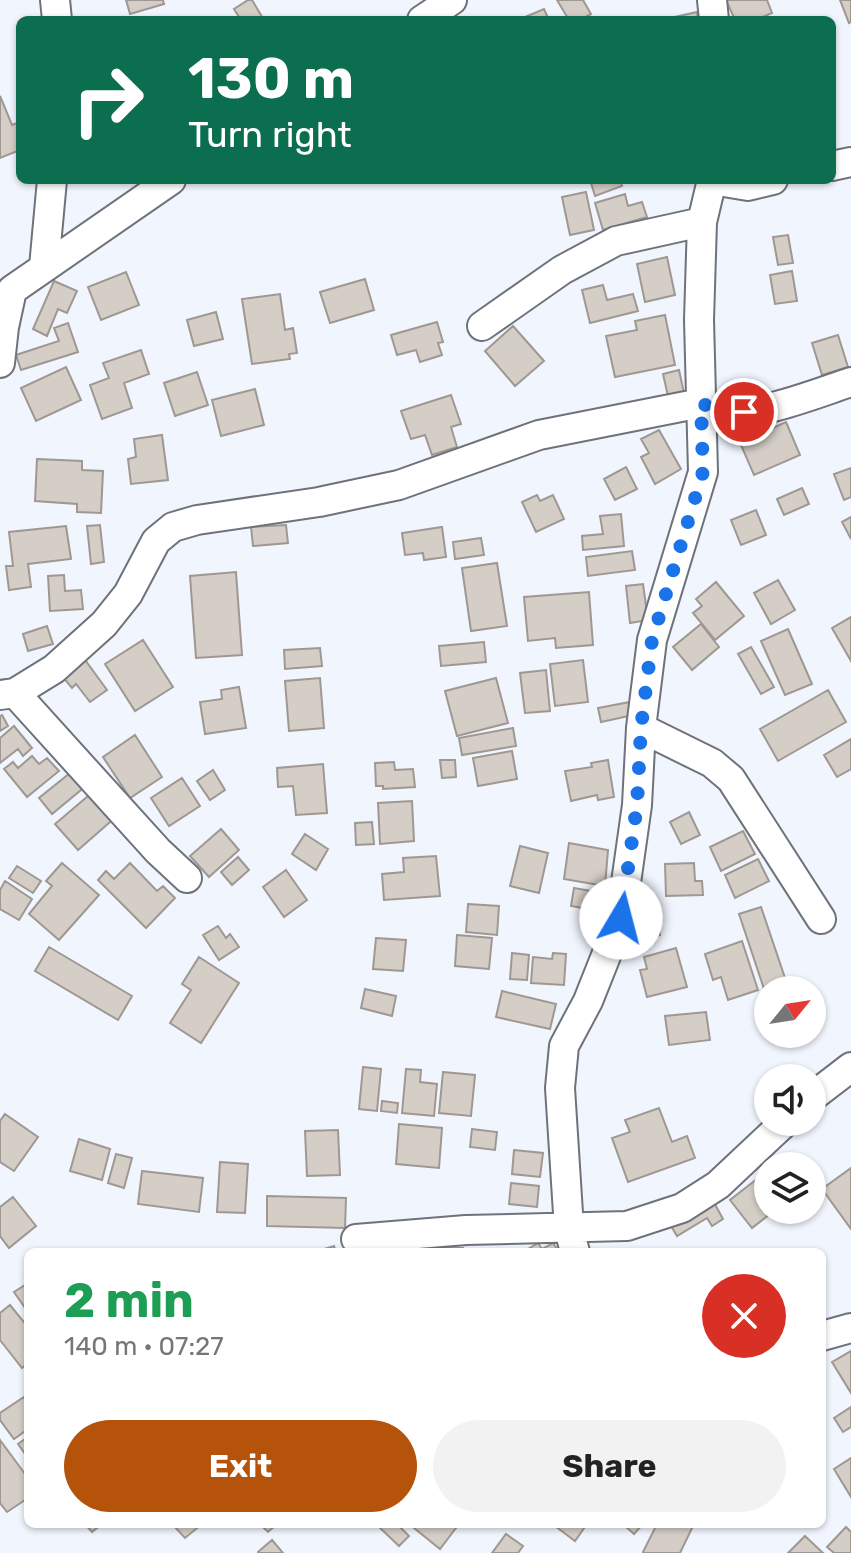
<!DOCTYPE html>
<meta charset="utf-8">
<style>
:root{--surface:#fff;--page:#f2f2f2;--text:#222;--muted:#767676;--accent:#b45309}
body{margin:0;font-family:Rubik,sans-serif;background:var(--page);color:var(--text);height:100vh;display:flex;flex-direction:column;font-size:30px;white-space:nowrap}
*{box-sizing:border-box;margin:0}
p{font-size:26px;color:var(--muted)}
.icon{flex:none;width:44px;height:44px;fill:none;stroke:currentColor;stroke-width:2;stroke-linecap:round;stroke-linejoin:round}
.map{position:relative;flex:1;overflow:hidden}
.details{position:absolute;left:24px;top:1248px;width:802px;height:280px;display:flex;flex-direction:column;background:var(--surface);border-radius:12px;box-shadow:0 2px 6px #0004}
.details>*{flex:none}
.top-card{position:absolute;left:16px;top:16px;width:820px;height:168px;border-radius:12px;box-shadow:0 2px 6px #0004;background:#0b6e4f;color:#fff;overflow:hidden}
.needle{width:52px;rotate:60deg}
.fabs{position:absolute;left:754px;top:976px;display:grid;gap:16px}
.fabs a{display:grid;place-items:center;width:72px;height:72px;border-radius:50%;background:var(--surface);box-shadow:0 2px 6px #0004;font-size:40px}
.pin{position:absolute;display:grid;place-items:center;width:68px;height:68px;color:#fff;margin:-34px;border:4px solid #fff;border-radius:50%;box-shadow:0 2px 8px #0007}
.me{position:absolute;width:88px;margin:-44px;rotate:8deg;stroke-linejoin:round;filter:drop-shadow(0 0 6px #0008)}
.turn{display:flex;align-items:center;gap:28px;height:168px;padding:0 40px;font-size:36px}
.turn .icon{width:104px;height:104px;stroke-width:2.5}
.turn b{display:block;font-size:56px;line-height:68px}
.round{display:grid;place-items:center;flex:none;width:84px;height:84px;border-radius:42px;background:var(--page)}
.summary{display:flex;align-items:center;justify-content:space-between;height:136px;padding:0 40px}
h1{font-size:48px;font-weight:700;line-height:60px;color:#1e9e55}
.action{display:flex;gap:16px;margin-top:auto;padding:16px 40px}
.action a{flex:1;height:92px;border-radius:48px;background:var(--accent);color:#fff;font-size:32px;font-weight:700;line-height:92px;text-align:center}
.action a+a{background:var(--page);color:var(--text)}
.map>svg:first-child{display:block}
</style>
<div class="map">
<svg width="851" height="1553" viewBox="0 0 851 1553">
<rect width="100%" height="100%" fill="#f1f5fe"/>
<path fill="#d5cec7" stroke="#9f9892" stroke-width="2" d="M 126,0 L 163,0 L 164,4 L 130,14 Z
M 248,0 L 252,0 L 264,20 L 241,20 L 234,9 Z
M 557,0 L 583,0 L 591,14 L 580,20 L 569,20 Z
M 726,0 L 767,0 L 772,13 L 756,20 L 735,20 Z
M 840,0 L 851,0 L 851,22 L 849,23 Z
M 544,9 L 549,20 L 518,20 Z
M 697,12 L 698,20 L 661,20 Z
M 0,96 L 12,125 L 20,122 L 20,150 L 0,158 Z
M 620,180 L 622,186 L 595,196 L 591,183 L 597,180 Z
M 586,192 L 594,230 L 570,235 L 562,197 Z
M 625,194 L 628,206 L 642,202 L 647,217 L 603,230 L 595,203 Z
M 788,235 L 793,263 L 778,265 L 773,237 Z
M 667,257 L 675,295 L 645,302 L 637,264 Z
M 792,271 L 797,301 L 775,304 L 770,275 Z
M 126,272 L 139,305 L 101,320 L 88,287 Z
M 365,279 L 374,310 L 330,323 L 320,292 Z
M 54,281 L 77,291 L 67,313 L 58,309 L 47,336 L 33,329 Z
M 603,285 L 607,300 L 633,294 L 638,311 L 590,323 L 582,290 Z
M 280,294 L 285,330 L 293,328 L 297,353 L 289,354 L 290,359 L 252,364 L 242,299 Z
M 216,312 L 223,339 L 194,346 L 187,320 Z
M 665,315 L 675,365 L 615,377 L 606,336 L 637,330 L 635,321 Z
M 437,322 L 443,342 L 438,343 L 442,355 L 420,362 L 416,350 L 397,355 L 391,335 Z
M 68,323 L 78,352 L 21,370 L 16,355 L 59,341 L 54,328 Z
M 513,326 L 544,361 L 515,386 L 485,351 Z
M 838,335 L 848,367 L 822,375 L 812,343 Z
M 141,350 L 149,374 L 124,383 L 132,408 L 102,419 L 90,385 L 109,378 L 103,363 Z
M 66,367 L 81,400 L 36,421 L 21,388 Z
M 679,370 L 684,393 L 668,396 L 663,374 Z
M 197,372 L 208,405 L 175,416 L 164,383 Z
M 255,389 L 264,425 L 221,436 L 212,400 Z
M 451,395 L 461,424 L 451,427 L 457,447 L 432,455 L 425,435 L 411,439 L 401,411 Z
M 786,422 L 800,455 L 754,475 L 738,438 L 764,426 L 766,431 Z
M 659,430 L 681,469 L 655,484 L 641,457 L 649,453 L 641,439 Z
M 162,435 L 168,480 L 131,484 L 128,459 L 136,457 L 134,439 Z
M 37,459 L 82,461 L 82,470 L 103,471 L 101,513 L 77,512 L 77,504 L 35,501 Z
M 626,467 L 637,489 L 615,500 L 604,479 Z
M 851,468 L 851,497 L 844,500 L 834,474 Z
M 802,488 L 809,504 L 784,515 L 777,499 Z
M 537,495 L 540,501 L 553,495 L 564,519 L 536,532 L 522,502 Z
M 756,510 L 766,535 L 741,545 L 731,520 Z
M 621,514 L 624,546 L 583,550 L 582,536 L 603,534 L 600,516 Z
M 851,517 L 851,539 L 842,522 Z
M 100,525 L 104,562 L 91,564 L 87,526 Z
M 286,525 L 288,543 L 253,546 L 251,527 Z
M 66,526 L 71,559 L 28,564 L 31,587 L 9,590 L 6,566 L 13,566 L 9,532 Z
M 442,527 L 446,557 L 424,560 L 423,553 L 405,555 L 402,533 Z
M 481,538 L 484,555 L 455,559 L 453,542 Z
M 632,551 L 635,570 L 588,576 L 586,557 Z
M 497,563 L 507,626 L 471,631 L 462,568 Z
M 236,572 L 242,655 L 196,658 L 190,576 Z
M 64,575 L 65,591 L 81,590 L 83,609 L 50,611 L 48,576 Z
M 778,580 L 795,610 L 771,624 L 754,593 Z
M 716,582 L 744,616 L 715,640 L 693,613 L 702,606 L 696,599 Z
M 643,584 L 648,620 L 630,623 L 626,586 Z
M 589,592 L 593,645 L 556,648 L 555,638 L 528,641 L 524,597 Z
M 851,617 L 851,661 L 832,628 Z
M 701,624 L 719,647 L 692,670 L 673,647 Z
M 47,626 L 53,644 L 28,651 L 23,634 Z
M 788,629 L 812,684 L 785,695 L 761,641 Z
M 143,640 L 173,687 L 135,711 L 105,664 Z
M 484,642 L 486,662 L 441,666 L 439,646 Z
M 751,647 L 774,687 L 761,694 L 738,654 Z
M 320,648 L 322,666 L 285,669 L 284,650 Z
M 83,657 L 107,690 L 90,702 L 76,684 L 72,688 L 61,675 Z
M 583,660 L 588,702 L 555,706 L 550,664 Z
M 546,670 L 550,711 L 525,713 L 520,673 Z
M 320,678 L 324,728 L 289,731 L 285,681 Z
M 496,678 L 508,723 L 457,736 L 445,691 Z
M 239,687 L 246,728 L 205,734 L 200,702 L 222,699 L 221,690 Z
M 828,690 L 846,722 L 778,761 L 760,729 Z
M 635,701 L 638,714 L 601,722 L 598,708 Z
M 2,715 L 8,726 L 0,731 L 0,716 Z
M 14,726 L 32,748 L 23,756 L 18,749 L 0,763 L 0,738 Z
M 513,728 L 516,746 L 462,755 L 459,738 Z
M 135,735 L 162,777 L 130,798 L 103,757 Z
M 851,739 L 851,769 L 837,777 L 824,755 Z
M 512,751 L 517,779 L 478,786 L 473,758 Z
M 32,756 L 39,764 L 47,758 L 59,771 L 27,797 L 4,769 L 13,762 L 18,768 Z
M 440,760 L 455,760 L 456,777 L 442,778 Z
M 608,760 L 614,797 L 598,800 L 597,795 L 571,801 L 565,771 L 592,767 L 591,763 Z
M 394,762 L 395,770 L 413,769 L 415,787 L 383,789 L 383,786 L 376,786 L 375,763 Z
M 323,764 L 327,813 L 296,815 L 293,786 L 278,787 L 277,768 Z
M 75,769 L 87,785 L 52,814 L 39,798 Z
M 213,770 L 225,790 L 210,800 L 197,781 Z
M 182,778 L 200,806 L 169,826 L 151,798 Z
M 94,791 L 117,816 L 78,850 L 55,824 Z
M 412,801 L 414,841 L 380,844 L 378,803 Z
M 689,812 L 700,835 L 681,844 L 670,822 Z
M 372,822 L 374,844 L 356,845 L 355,823 Z
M 221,829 L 239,850 L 209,877 L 190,856 Z
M 743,831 L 755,854 L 721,871 L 710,847 Z
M 305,834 L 328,849 L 316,870 L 292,854 Z
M 569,843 L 608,850 L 605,886 L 564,879 Z
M 520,846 L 548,853 L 539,893 L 510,886 Z
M 436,856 L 440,896 L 384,900 L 382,874 L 404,872 L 403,858 Z
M 238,857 L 249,870 L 232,885 L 221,872 Z
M 758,859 L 769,881 L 735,898 L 725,875 Z
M 62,863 L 99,895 L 59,940 L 29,914 L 52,886 L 46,881 Z
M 130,863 L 157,891 L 163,886 L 175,898 L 146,928 L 98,880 L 106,871 L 114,879 Z
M 694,863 L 695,881 L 702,881 L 703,895 L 666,896 L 665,864 Z
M 17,866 L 41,881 L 33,893 L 9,878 Z
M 286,870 L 307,900 L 284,917 L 263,887 Z
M 5,881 L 32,899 L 19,920 L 0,909 L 0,890 Z
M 574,888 L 597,892 L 594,910 L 571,906 Z
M 468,904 L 499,906 L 497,935 L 466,932 Z
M 761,907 L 786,981 L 764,989 L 739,914 Z
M 658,915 L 660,935 L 642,937 L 641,917 Z
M 218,926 L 226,938 L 230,934 L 239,947 L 219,960 L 203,935 Z
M 457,935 L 492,938 L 489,969 L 455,966 Z
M 376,938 L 406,940 L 403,971 L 373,969 Z
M 742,941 L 758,990 L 728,1000 L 721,977 L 713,980 L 705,954 Z
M 49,947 L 132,996 L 118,1020 L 35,971 Z
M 676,948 L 687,987 L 647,997 L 640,970 L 647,969 L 644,957 Z
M 512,953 L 529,955 L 527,980 L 510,979 Z
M 553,953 L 566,954 L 564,985 L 531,983 L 533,957 L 552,959 Z
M 199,957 L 239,983 L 201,1043 L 170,1023 L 191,990 L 182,984 Z
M 365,989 L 396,996 L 392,1016 L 361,1008 Z
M 502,991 L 556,1004 L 550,1029 L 496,1017 Z
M 706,1012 L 710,1040 L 669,1045 L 665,1016 Z
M 363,1067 L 381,1069 L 377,1111 L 359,1109 Z
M 406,1069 L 421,1070 L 420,1082 L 437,1084 L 434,1116 L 402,1113 Z
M 443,1072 L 475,1075 L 471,1116 L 439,1113 Z
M 382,1101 L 398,1103 L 397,1113 L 381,1111 Z
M 659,1108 L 672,1142 L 687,1136 L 695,1158 L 628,1182 L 612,1138 L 630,1132 L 625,1120 Z
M 5,1114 L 38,1137 L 14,1171 L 0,1162 L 0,1121 Z
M 399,1124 L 442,1128 L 439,1168 L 396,1164 Z
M 472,1129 L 497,1132 L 495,1150 L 470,1147 Z
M 338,1130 L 340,1175 L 307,1176 L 305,1131 Z
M 79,1139 L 110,1149 L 102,1180 L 70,1171 Z
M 514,1150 L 543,1153 L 540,1177 L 512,1174 Z
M 116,1154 L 132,1158 L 124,1188 L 108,1183 Z
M 220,1162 L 248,1164 L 245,1213 L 217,1212 Z
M 851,1168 L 851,1229 L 822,1189 Z
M 142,1171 L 203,1178 L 199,1212 L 138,1204 Z
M 766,1172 L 768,1210 L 775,1210 L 752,1228 L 730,1200 Z
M 511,1183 L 539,1186 L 537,1207 L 509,1204 Z
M 267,1196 L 346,1198 L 345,1228 L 267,1226 Z
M 13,1197 L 36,1226 L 9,1248 L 0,1236 L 0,1207 Z
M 712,1199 L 723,1219 L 712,1226 L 707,1218 L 677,1236 L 670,1224 Z
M 538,1243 L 542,1249 L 553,1243 L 559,1252 L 523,1252 Z
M 334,1246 L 336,1252 L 315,1252 Z
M 426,1248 L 463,1248 L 463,1252 L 426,1252 Z
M 28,1283 L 28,1312 L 14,1292 Z
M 10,1305 L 28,1327 L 28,1363 L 22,1368 L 0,1340 L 0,1313 Z
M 851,1351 L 851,1393 L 832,1362 Z
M 24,1397 L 28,1403 L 28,1429 L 14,1439 L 0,1420 L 0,1413 Z
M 851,1407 L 851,1427 L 843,1432 L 834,1418 Z
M 28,1437 L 28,1458 L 18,1444 Z
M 0,1440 L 28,1478 L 28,1498 L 7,1512 L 0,1503 Z
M 851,1458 L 851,1497 L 834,1469 Z
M 85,1524 L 102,1524 L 92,1532 Z
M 172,1524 L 202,1524 L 185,1538 Z
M 260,1524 L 277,1524 L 268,1532 Z
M 376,1524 L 397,1524 L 409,1536 L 399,1546 Z
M 409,1524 L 459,1524 L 440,1549 Z
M 556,1524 L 587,1524 L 575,1541 L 555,1526 Z
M 623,1524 L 643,1524 L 634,1534 Z
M 657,1524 L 694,1524 L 680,1553 L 645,1553 L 643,1552 Z
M 846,1527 L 851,1532 L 851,1553 L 834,1553 L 827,1547 Z
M 506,1534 L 523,1546 L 518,1553 L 492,1553 Z
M 805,1536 L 823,1553 L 788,1553 Z
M 272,1540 L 283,1553 L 258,1553 L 258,1552 Z"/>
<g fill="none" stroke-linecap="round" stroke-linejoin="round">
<defs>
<path id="minor" d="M 55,0 L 57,20
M 712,0 L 714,20
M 422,20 L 452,0
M 832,166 L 851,162
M 712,180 L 748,186 L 773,180
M 44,267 L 52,180
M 482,326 L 562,270 L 616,241 L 702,222
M 0,363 L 4,327 L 12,290 L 171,180
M 15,693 L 158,851 L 187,878
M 0,695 L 15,693 L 54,669 L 104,624 L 128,594 L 156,541 L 173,527 L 197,520 L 319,502 L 399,485 L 539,435 L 701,403 C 708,406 716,411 723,412 C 759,417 817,393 851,382
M 641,728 L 712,763 L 731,779 L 821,919
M 812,1097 L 851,1067
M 356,1239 L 466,1230 L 627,1226 L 682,1208 L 718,1185 L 785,1122
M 575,1252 L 569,1229 L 560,1088 L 564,1046 L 588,1001 L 621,918 L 637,805 L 641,728 L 652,640 L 703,472 L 699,320 L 702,222 L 712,180
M 822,1336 L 851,1328"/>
</defs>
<use href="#minor" stroke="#6f727a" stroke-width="32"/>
<use href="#minor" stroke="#fff" stroke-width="28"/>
</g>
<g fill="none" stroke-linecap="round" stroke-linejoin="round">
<path stroke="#1a73e8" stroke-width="14" stroke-dasharray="0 25.2" d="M 621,918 L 637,805 L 641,728 L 652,640 L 703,472 L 701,403 L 721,412 L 744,412"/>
</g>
</svg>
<div class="fabs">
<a><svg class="needle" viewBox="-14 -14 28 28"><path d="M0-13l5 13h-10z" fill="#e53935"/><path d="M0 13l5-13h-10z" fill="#767676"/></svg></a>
<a><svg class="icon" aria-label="sound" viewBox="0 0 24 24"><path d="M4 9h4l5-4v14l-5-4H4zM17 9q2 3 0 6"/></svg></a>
<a><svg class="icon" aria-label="layers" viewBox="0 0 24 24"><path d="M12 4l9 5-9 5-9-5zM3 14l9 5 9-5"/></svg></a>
</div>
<div class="pin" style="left:744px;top:412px;background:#d93025"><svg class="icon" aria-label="arrive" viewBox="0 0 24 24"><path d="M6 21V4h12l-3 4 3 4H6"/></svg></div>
<svg class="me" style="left:621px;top:918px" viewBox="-20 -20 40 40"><circle r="19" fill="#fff"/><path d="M0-13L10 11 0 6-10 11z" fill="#1a73e8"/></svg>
<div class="top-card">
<div class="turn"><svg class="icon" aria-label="right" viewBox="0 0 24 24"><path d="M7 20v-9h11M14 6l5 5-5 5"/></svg><div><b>130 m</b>Turn right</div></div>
</div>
<section class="details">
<div class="summary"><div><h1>2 min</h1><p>140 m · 07:27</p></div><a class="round" style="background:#d93025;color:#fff"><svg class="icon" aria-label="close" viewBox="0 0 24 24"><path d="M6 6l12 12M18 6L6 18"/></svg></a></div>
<div class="action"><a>Exit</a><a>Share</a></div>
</section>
</div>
